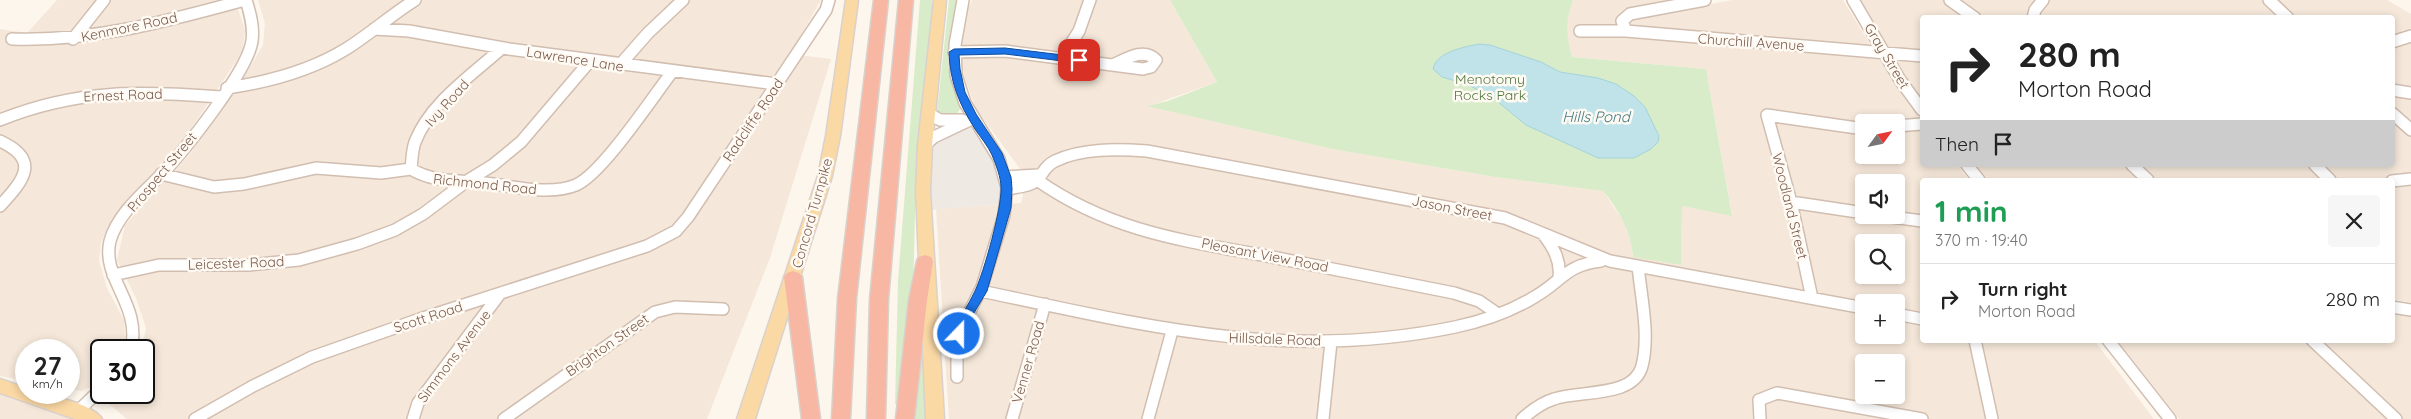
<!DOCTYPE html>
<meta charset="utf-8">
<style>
:root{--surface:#fff;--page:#f6f6f6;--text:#222;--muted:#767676;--line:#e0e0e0}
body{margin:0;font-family:Quicksand,sans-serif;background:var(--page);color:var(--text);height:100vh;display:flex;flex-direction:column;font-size:19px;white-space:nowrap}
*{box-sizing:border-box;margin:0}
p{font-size:16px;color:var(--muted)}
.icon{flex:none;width:28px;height:28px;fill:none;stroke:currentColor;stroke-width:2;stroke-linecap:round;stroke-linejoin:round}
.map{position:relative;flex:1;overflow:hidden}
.sheet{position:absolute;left:1920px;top:178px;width:475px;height:165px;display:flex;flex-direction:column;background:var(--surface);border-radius:5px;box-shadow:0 2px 8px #0003}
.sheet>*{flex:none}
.banner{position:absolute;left:1920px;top:15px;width:475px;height:152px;border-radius:5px;box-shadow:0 2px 8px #0003;background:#fff;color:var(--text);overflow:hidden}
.needle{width:32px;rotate:57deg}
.buttons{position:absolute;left:1855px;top:114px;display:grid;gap:10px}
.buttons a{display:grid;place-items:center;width:50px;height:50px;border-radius:5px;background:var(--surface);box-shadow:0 2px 8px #0003;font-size:25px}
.speed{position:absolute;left:15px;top:339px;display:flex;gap:10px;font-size:25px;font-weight:700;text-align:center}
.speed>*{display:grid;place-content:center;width:65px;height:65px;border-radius:50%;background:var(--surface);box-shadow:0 2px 8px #0003;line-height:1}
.speed small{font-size:12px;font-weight:400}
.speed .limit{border:2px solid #111;border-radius:8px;background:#fff;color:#111}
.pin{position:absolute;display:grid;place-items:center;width:42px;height:42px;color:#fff;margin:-21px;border-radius:10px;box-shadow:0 2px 8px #0006}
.me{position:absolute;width:55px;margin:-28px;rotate:22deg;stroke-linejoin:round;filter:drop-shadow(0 0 4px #0008)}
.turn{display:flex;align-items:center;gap:18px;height:105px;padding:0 15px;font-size:22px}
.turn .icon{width:65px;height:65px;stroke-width:2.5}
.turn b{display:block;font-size:35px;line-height:42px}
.then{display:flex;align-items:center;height:48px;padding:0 15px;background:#0003;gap:10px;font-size:19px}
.round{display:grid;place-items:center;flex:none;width:52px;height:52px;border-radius:5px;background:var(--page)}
.summary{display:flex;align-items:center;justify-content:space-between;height:85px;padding:0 15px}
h1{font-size:30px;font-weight:700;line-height:38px;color:#1e9e55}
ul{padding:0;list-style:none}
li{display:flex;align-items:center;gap:15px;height:70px;padding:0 15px;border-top:1px solid var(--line)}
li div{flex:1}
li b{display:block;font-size:19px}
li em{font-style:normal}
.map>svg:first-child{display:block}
</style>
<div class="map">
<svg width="2411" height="419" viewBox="0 0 2411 419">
<rect width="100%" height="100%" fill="#fdf6ec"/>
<path fill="#f5e8da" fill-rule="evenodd" d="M 57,0 L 235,0 L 245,30 L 243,51 L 197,120 L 170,157 L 125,204 L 108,226 L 101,243 L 99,261 L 107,288 L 124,320 L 125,340 L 120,350 L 101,350 L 101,377 L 94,385 L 82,391 L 69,389 L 69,350 L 26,350 L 26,381 L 0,376 L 0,29 L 27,33 Z
M 258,0 L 821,0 L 790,54 L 831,59 L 770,258 L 707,419 L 127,419 L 103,399 L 108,393 L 144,392 L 144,350 L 142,350 L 146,328 L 136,298 L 117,260 L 125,225 L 190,154 L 246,74 L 263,45 L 265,23 Z
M 972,0 L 1170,0 L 1217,82 L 1149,106 L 1332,149 L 1495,177 L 1603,191 L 1624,222 L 1630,240 L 1633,256 L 1681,265 L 1682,206 L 1732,215 L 1706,69 L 1572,57 L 1566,32 L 1567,19 L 1573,0 L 1699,0 L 1707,5 L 1732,0 L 1843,0 L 1895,85 L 1922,121 L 1922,165 L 1957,165 L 1969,180 L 1922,180 L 1922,340 L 2094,340 L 2154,419 L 949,419 L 936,209 L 1021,203 L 1023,196 L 1021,170 L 976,109 L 959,63 L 964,17 ZM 1864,122 L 1896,122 L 1896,155 L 1864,155 ZM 1864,182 L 1896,182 L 1896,215 L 1864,215 ZM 1864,242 L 1896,242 L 1896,275 L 1864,275 ZM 1864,302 L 1896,302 L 1896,335 L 1864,335 ZM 1864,362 L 1896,362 L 1896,395 L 1864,395 Z
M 1861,0 L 2387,0 L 2411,14 L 2411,303 L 2393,299 L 2392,180 L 1988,180 L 1976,165 L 2392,165 L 2392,18 L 1922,18 L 1922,99 L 1910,84 Z
M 2393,312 L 2411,315 L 2411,419 L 2179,419 L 2117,340 L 2392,340 Z
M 0,394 L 72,417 L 75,419 L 0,419 Z"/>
<path fill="#efe9e4" d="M 974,125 L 998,172 L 1002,188 L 1002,204 L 930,210 L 930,159 L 933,140 L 951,132 Z"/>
<path fill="#d8ecc9" d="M 920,0 L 932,0 L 932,11 L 916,176 L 913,294 L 899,404 L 895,404 L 898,281 Z
M 949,0 L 960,0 C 953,22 944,52 950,75 C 953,87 959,97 960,109 L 956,115 L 946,117 L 937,112 Z
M 1170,0 L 1573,0 C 1565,24 1566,33 1572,57 L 1706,69 L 1732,216 L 1682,206 L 1681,265 L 1633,257 C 1631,232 1619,210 1603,191 L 1495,177 L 1332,149 L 1147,106 L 1168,101 L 1217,82 Z
M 922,329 L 926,419 L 913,419 Z"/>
<path fill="#bfe3e8" stroke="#a5d3da" d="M 1479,44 L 1490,45 L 1541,62 L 1560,72 L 1598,78 L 1616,84 L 1634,96 L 1645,107 L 1659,136 L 1658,142 L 1651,149 L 1634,158 L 1598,158 L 1526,125 L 1492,97 L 1466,84 L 1442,77 L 1433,69 C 1436,52 1464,47 1479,44 Z"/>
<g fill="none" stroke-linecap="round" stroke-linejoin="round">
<defs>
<path id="minor" d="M 1853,0 L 1900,80 L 1922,110
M 1950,0 L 1975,18
M 2269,0 L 2288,18
M 2033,18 L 2035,10 L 2043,0
M 374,29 L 409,31 L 509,49 L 776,84
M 1580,31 L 1626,31 L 1922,56
M 1626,31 L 1622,21 L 1630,14 L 1705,0
M 12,39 C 93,42 168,21 245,0
M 73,39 L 104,0
M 2392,42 L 2411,36
M 954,52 L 1005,51 L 1143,69 L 1151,67 L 1156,60 C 1144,47 1126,59 1113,65
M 1062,58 L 1079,31 L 1090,0
M 619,66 L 648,33 L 683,0
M 227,88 C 269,82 310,71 346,49 C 370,34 391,15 415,0
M 2392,90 L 2411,93
M 928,113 L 940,120 L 962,120
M 2392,113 L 2411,130
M 0,120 C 77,89 140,91 221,97
M 1896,126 L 1922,124
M 0,141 C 41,160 24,180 0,206
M 925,145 L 934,137 L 974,118
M 1967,165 L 1979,180
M 2132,165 L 2148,180
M 2315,165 L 2330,180
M 411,169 C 412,160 412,150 415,142 C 430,103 472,75 502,48
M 161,174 L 214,187 L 244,184 L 316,168 L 381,173 L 411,169 C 434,183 459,180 485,183 C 513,186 549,196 576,185 C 602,174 652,98 672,72
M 1005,177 L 1038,175
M 1037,180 C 1111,232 1186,241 1272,257 C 1333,269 1393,281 1454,293 L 1479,301 L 1498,314
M 2392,181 L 2411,179
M 1007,189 C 1016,187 1029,187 1037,180 C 1044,174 1043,167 1055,161 C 1082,148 1117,149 1147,151 L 1505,218 L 1610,261 L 1864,308
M 1791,202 L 1864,213
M 1877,215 L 1922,221
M 1543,234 C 1553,247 1561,260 1559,277
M 113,275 L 159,265 L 249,265 L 299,260 L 357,244 L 395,230 L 423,214 L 467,181 L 493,165 L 521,142 L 590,61
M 981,291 C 1146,326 1286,362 1455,327 C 1484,321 1512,311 1536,296 C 1563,280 1566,265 1601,261
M 1812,298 L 1791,202 L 1767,115 L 1864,129
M 2392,307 L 2411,310
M 1896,314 L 1922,319
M 1975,340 L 1992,419
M 2108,340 L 2170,419
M 2312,340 L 2396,419
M 131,350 C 142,304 101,279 110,241 C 117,215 142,194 161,175 C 184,151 248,71 252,41 C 254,27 250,13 246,0
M 957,377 L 957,352 L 961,329 L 982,287 L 1004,215 L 1007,188 L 999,159 L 965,103 L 956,75 L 955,45 L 963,0
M 77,412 L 101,389
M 195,419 L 253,386 L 312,357 L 420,319 L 647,246 L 676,231 L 688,217 L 826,10 L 829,0
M 413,419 L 418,403 L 499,295
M 504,419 L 655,312 L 675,307 L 723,309
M 1012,419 L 1045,304
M 1148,419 L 1172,331
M 1323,419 L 1331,342
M 1522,419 C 1532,410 1541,403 1554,399 C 1580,390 1634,398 1642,366 C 1650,335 1641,297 1638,266
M 1760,419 L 1759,400 L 1777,393 L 1922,419"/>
<path id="major" d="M 846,0 L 858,0 L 840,136 L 832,176 L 755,419 L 737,419 L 818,176 L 826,136 Z
M 934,0 L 946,0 L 932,145 L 930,191 L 944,419 L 926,419 L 916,191 L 918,145 Z
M 0,379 L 26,388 L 26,392 C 43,392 94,404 102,419 L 75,419 L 0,393 Z"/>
<path id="highway" d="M 874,0 L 888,0 L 856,299 L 850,419 L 832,419 L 838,299 Z
M 899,0 L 913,0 L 888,300 L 885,419 L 867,419 L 870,300 Z
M 925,255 L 931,257 L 933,261 L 927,300 L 914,419 L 896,419 L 909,300 L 917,261 L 919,257 Z
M 793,271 L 799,273 L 802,277 L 820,419 L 802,419 L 784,277 L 787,273 Z"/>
</defs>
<use href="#minor" stroke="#d1beb0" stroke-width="14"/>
<use href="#major" stroke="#dad1cd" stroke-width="3"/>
<use href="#highway" stroke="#dad1cd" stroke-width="3"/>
<use href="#minor" stroke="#fff" stroke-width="11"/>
<use href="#major" fill="#fbd9a5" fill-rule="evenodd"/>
<use href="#highway" fill="#f7b7a3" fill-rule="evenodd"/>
</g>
<path fill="#1a73e8" stroke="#114b97" d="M 1005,48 L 1079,57 L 1084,60 L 1079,63 L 1005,54 L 959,55 L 960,69 L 965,92 L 976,114 L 1002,153 L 1011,177 L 1012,189 L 1011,208 L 987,291 L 971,318 L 964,338 L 959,339 L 953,334 C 959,318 968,306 975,291 C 984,272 1002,207 1001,188 C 1001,177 996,165 992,155 C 988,146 981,138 975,129 C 959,104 950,82 949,52 L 954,49 Z"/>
<g text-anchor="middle" stroke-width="5" stroke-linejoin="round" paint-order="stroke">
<g font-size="14" fill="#7a5c4d" stroke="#fffaf3">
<text transform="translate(129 27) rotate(-12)" y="5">Kenmore Road</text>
<text transform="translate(1751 42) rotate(4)" y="5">Churchill Avenue</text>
<text transform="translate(1887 56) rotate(59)" y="5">Gray Street</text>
<text transform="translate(575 59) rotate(9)" y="5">Lawrence Lane</text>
<text transform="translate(123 95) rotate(-2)" y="5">Ernest Road</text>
<text transform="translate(447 103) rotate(-48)" y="5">Ivy Road</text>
<text transform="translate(753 120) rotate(-56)" y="5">Radcliffe Road</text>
<text transform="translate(162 172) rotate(-50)" y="5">Prospect Street</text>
<text transform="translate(485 184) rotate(6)" y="5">Richmond Road</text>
<text transform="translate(1790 206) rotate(76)" y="5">Woodland Street</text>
<text transform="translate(1452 208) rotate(11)" y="5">Jason Street</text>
<text transform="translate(812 213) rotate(-74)" y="5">Concord Turnpike</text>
<text transform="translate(1265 255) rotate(11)" y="5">Pleasant View Road</text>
<text transform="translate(236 263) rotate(-2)" y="5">Leicester Road</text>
<text transform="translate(428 317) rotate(-18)" y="5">Scott Road</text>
<text transform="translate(1275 339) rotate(2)" y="5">Hillsdale Road</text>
<text transform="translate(607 345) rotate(-35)" y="5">Brighton Street</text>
<text transform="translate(454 356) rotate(-53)" y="5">Simmons Avenue</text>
<text transform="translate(1028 362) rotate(-74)" y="5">Venner Road</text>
</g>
<g font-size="14" fill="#537a41" stroke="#fffaf3">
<text x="1490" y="84">Menotomy<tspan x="1490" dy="16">Rocks Park</tspan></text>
</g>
<g font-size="15" font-style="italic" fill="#437c86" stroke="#fffaf3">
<text x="1596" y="122">Hills Pond</text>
</g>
</g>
</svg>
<div class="buttons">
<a><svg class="needle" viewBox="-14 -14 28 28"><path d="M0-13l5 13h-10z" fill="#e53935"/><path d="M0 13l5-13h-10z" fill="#767676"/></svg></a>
<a><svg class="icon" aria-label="sound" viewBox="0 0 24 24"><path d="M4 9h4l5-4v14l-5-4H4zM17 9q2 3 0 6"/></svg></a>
<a><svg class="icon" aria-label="search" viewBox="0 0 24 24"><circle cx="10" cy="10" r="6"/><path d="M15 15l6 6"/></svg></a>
<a>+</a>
<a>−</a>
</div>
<div class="speed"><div>27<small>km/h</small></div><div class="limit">30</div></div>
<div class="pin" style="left:1079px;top:60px;background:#d93025"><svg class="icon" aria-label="arrive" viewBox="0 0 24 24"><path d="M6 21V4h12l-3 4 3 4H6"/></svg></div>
<svg class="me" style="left:959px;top:334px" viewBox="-20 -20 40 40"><circle r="17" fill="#1a73e8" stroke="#fff" stroke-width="3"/><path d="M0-11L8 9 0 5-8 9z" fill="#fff"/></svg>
<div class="banner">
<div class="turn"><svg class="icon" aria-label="right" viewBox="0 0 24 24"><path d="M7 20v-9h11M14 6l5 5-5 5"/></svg><div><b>280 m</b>Morton Road</div></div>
<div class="then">Then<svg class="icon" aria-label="arrive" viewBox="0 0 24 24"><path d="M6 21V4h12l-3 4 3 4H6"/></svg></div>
</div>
<section class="sheet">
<div class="summary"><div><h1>1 min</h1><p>370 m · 19:40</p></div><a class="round"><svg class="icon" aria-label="close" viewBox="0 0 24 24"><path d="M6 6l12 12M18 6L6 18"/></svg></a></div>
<ul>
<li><svg class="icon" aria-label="right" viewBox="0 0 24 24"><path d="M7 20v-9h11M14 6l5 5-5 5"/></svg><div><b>Turn right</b><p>Morton Road</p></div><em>280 m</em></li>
</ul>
</section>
</div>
